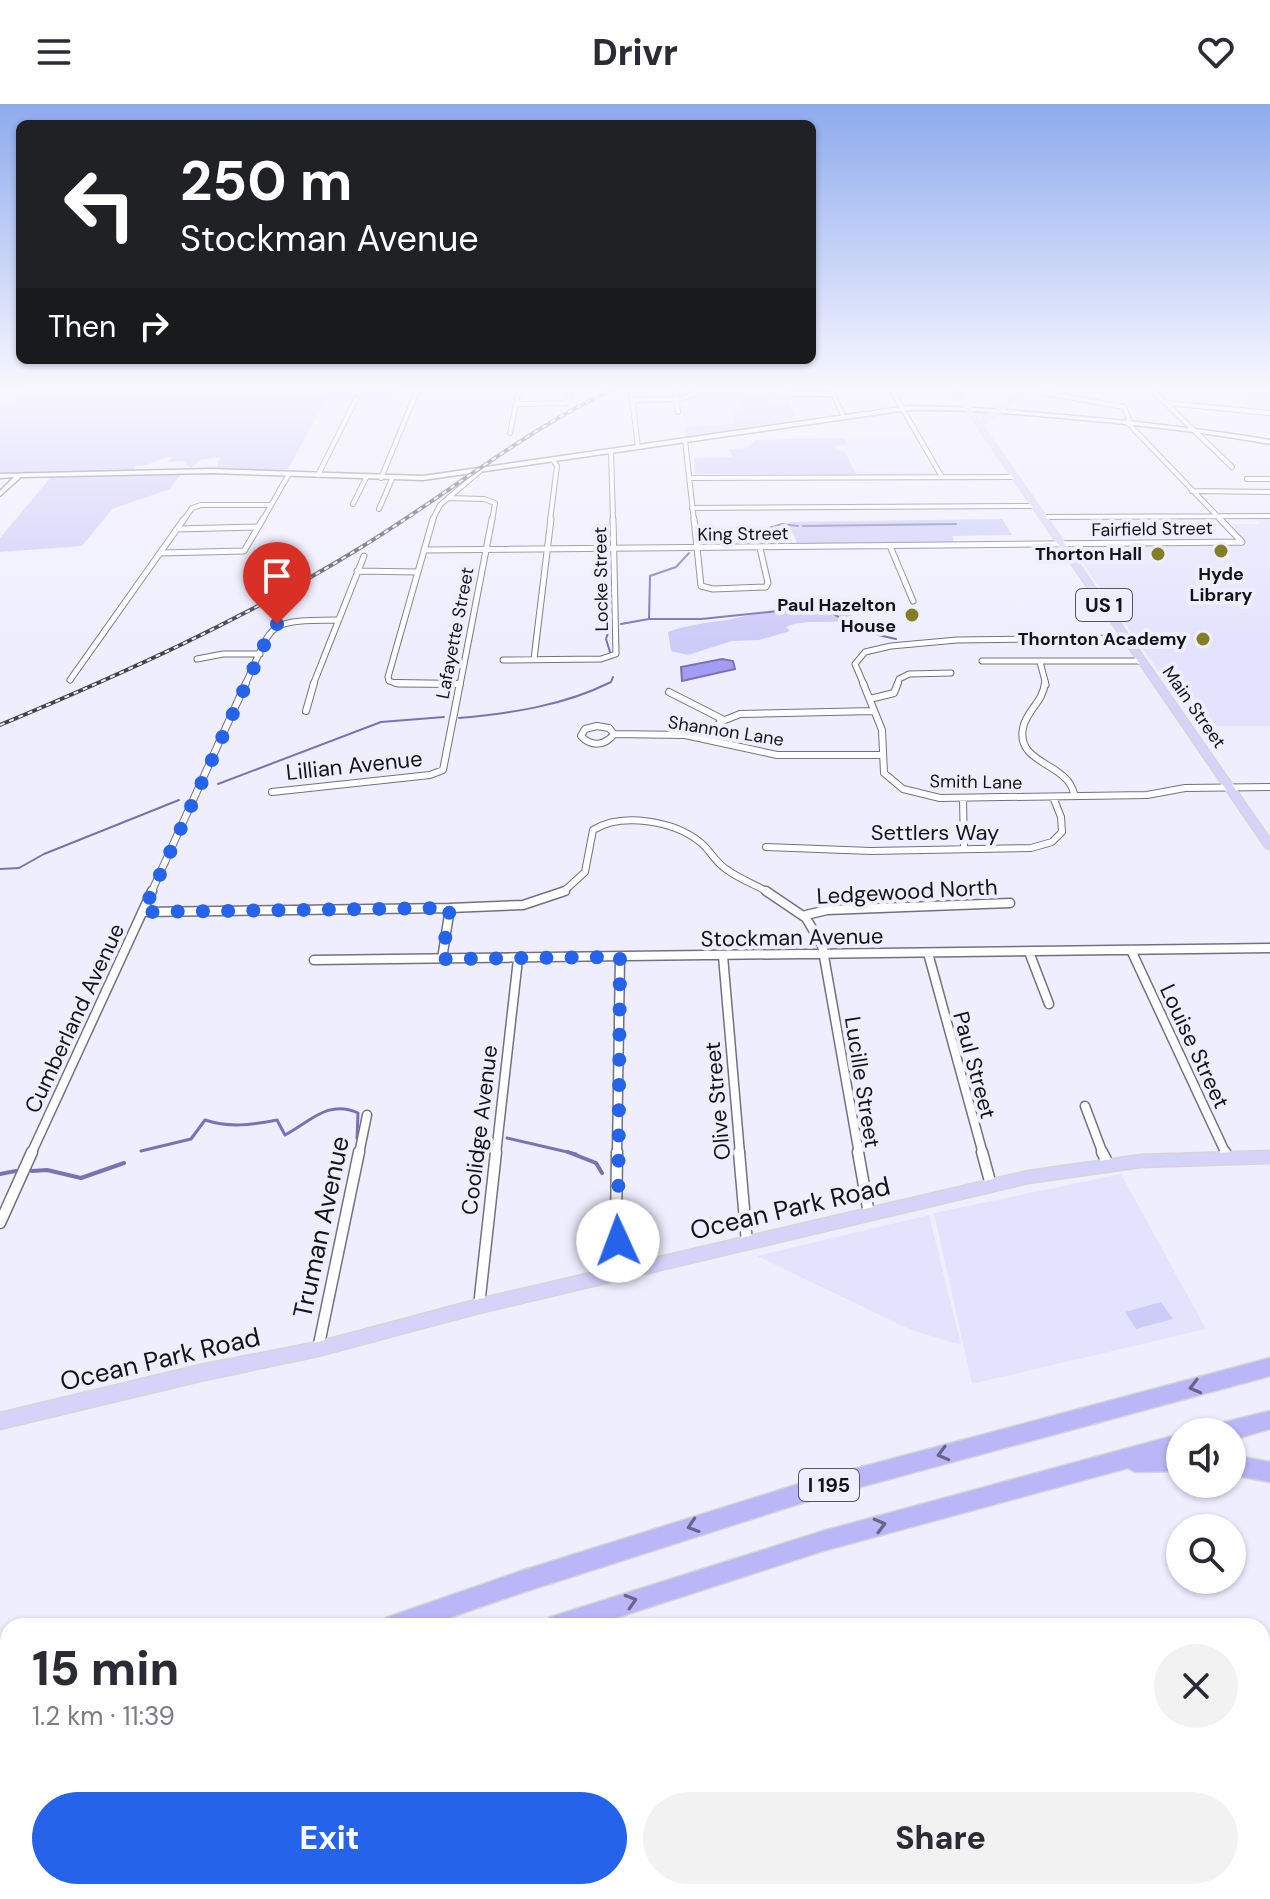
<!DOCTYPE html>
<meta charset="utf-8">
<style>
:root{--surface:#fff;--page:#f2f2f3;--text:#2b2b33;--muted:#7c7c81;--accent:#2563eb}
body{margin:0;font-family:"DM Sans",sans-serif;background:var(--page);color:var(--text);height:100vh;display:flex;flex-direction:column;font-size:30px;white-space:nowrap}
*{box-sizing:border-box;margin:0}
p{font-size:26px;color:var(--muted)}
.icon{flex:none;width:44px;height:44px;fill:none;stroke:currentColor;stroke-width:2;stroke-linecap:round;stroke-linejoin:round}
.map{position:relative;flex:1;overflow:hidden}
.panel{position:absolute;left:0px;top:1514px;width:1270px;height:282px;display:flex;flex-direction:column;background:var(--surface);border-radius:24px 24px 0 0;box-shadow:0 2px 6px #0004}
.panel>*{flex:none}
.hud{position:absolute;left:16px;top:16px;width:800px;height:244px;border-radius:12px;box-shadow:0 2px 6px #0004;background:#202124;color:#fff;overflow:hidden}
.tools{position:absolute;left:1166px;top:1314px;display:grid;gap:16px}
.tools a{display:grid;place-items:center;width:80px;height:80px;border-radius:50%;background:var(--surface);box-shadow:0 2px 6px #0004;font-size:40px}
.pin{position:absolute;display:grid;place-items:center;width:68px;height:68px;color:#fff;margin:-82px -34px;border-radius:50% 50% 50% 0;rotate:-45deg;box-shadow:0 0 8px #0007}
.pin .icon{rotate:45deg}
.me{position:absolute;width:88px;margin:-44px;rotate:358deg;stroke-linejoin:round;filter:drop-shadow(0 0 6px #0008)}
.turn{display:flex;align-items:center;gap:28px;height:168px;padding:0 32px;font-size:36px}
.turn .icon{width:104px;height:104px;stroke-width:2.5}
.turn b{display:block;font-size:56px;line-height:68px}
.then{display:flex;align-items:center;height:76px;padding:0 32px;background:#0003;gap:16px;font-size:30px}
.round{display:grid;place-items:center;flex:none;width:84px;height:84px;border-radius:42px;background:var(--page)}
.summary{display:flex;align-items:center;justify-content:space-between;height:136px;padding:0 32px}
h1{font-size:48px;font-weight:800;line-height:60px}
.action{display:flex;gap:16px;margin-top:auto;padding:16px 32px}
.action a{flex:1;height:92px;border-radius:48px;background:var(--accent);color:#fff;font-size:32px;font-weight:800;line-height:92px;text-align:center}
.action a+a{background:var(--page);color:var(--text)}
header{display:flex;justify-content:space-between;align-items:center;height:104px;padding:0 32px;background:var(--surface);font-size:36px;font-weight:800}
.map>svg:first-child{display:block}
</style>
<header><svg class="icon" aria-label="menu" viewBox="0 0 24 24"><path d="M4 6h16M4 12h16M4 18h16"/></svg>Drivr<svg class="icon" aria-label="heart" viewBox="0 0 24 24"><path d="M12 20l-8-8c-3-5 5-10 8-4 3-6 11-1 8 4z"/></svg></header>
<div class="map">
<svg width="1270" height="1795" viewBox="0 0 1270 1795">
<rect width="100%" height="100%" fill="#efeefe"/>
<path fill="#e4e3fe" d="M 678,285 L 774,285 L 785,288 L 790,298 L 772,298 L 770,293 L 742,294 L 738,296 L 738,305 L 727,306 L 731,320 L 684,322 Z
M 1156,285 L 1270,285 L 1270,300 L 1249,298 L 1243,292 L 1163,292 Z
M 913,333 L 934,370 L 858,371 L 848,349 L 815,335 Z
M 1254,414 L 1270,414 L 1270,622 L 1197,622 L 1075,448 L 1084,442 L 1250,441 L 1231,420 L 1259,420 Z
M 1121,1070 L 1206,1225 L 972,1280 L 934,1109 Z
M 929,1111 L 961,1241 L 911,1226 L 757,1152 Z"/>
<path fill="#cdcbf8" d="M 31,285 L 396,285 L 405,287 L 391,288 L 388,294 L 327,294 L 287,367 L 220,365 L 217,363 L 220,353 L 200,356 L 191,364 L 183,357 L 169,358 L 172,353 C 159,353 149,364 136,361 L 132,367 L 0,370 L 0,303 Z
M 786,292 L 797,317 L 686,334 L 684,323 L 734,320 L 731,306 L 739,305 L 740,294 L 769,293 L 772,298 L 780,298 L 778,293 Z
M 844,334 L 848,341 L 832,342 L 846,349 L 856,370 L 695,370 L 694,354 L 732,353 L 729,345 L 747,344 L 755,336 Z
M 181,370 L 170,385 L 112,405 L 82,442 L 0,448 L 0,434 L 50,374 Z
M 1002,415 L 1012,431 L 952,432 L 955,439 L 798,441 L 788,418 Z
M 820,500 L 839,503 L 854,513 C 832,523 808,513 786,523 L 790,527 L 759,536 L 732,537 L 688,551 L 671,547 L 668,528 C 689,520 709,519 731,515 C 761,509 789,501 820,500 Z
M 1161,1198 L 1173,1215 L 1136,1225 L 1125,1208 Z"/>
<path fill="#a59cf5" stroke="#7a73b3" stroke-width="2" d="M 722,555 L 733,557 L 735,565 L 682,577 L 681,563 Z"/>
<g fill="none" stroke-linecap="round" stroke-linejoin="round">
<path stroke="#7a73b3" stroke-width="2" d="M 803,422 L 956,420
M 710,442 L 782,420 L 798,422
M 649,515 L 701,515 L 817,503 C 833,506 837,514 851,521 C 865,528 881,532 896,535
M 621,520 L 649,515 L 650,472 L 676,463 L 689,449
M 610,523 L 606,535 L 610,548
M 459,614 C 512,609 563,602 611,578 L 613,573
M 218,680 L 381,618 L 444,613
M 0,765 L 19,764 L 44,750 L 179,696"/>
<path stroke="#7a73b3" stroke-width="3" d="M 477,1032 L 487,1034
M 507,1034 L 576,1050
M 141,1047 L 191,1035 L 205,1016 C 230,1024 251,1021 277,1016 L 285,1031 C 310,1018 328,995 358,1009 L 357,1034"/>
<path stroke="#7a73b3" stroke-width="4" d="M 568,1048 L 596,1059 L 602,1069
M 32,1067 L 47,1066 L 81,1074 L 124,1059
M 0,1070 L 16,1067"/>
<defs>
<path id="street-far4" d="M 631,285 L 638,343
M 675,285 L 678,308
M 891,285 L 942,373
M 1151,285 L 1232,363
M 831,286 L 844,313
M 1028,286 L 1124,303 L 1130,318
M 789,290 L 833,290
M 632,296 L 681,295 L 697,289 L 698,285
M 1166,299 L 1270,309
M 517,300 L 567,299 L 571,285
M 1127,318 L 1222,417
M 510,329 L 519,285
M 685,336 L 694,417
M 611,347 L 613,417
M 318,371 L 356,295
M 381,374 L 418,285
M 689,374 L 1015,373
M 1247,375 L 1270,375
M 1192,387 L 1270,388
M 448,394 L 484,395 L 495,399 L 492,417
M 353,400 L 366,374
M 692,404 L 1035,402
M 379,405 L 392,375
M 1043,413 L 1270,412
M 183,417 L 192,404 L 201,401 L 270,401
M 262,417 L 289,370
M 432,417 L 440,401 L 480,367
M 550,417 L 557,362 L 553,356"/>
<path id="street-far3" d="M 433,415 L 388,573 L 389,577 L 398,580 L 459,580
M 694,415 L 701,482 L 713,485 L 766,483 L 768,479 L 760,444
M 1220,415 L 1242,438
M 177,425 L 257,423
M 890,442 L 913,497
M 424,446 L 1242,438
M 160,449 L 244,447 L 263,415
M 357,467 L 418,468
M 197,555 L 223,550 L 260,550
M 534,555 L 551,415
M 503,556 L 601,555 L 616,550 L 613,415
M 982,557 L 1142,557
M 1040,558 L 1046,581
M 70,576 L 184,415
M 245,581 C 275,516 264,517 338,516
M 313,581 L 364,452
M 460,581 L 492,415
M 864,581 L 855,560 L 865,548 L 891,542 L 957,536 L 1126,534
M 897,581 L 899,575 L 909,570 L 951,569"/>
<path id="street-far2" d="M 396,579 L 459,580
M 863,579 L 882,626 L 884,669 L 903,685 L 940,694 L 1147,691 L 1185,684 L 1270,683
M 1045,579 C 1043,598 1026,607 1023,624 C 1017,654 1051,658 1066,675 C 1071,679 1073,686 1075,692
M 669,588 L 724,616
M 870,595 L 894,589 L 898,579
M 306,607 L 314,579
M 597,622 L 609,624 L 614,630 C 605,642 591,643 581,632 L 585,625 Z
M 614,630 L 685,631 L 777,651 L 882,651
M 707,635 L 720,618 L 740,610 L 874,607
M 272,688 L 430,671 L 443,666 L 460,579
M 963,694 L 964,745
M 766,743 L 871,747 L 1031,744 L 1052,738 L 1062,728 L 1061,713 L 1053,693
M 151,789 L 246,579
M 562,789 L 585,768 L 593,726 C 622,708 674,717 700,738 C 710,746 715,758 726,765 C 739,775 756,781 770,789"/>
<path id="street-far1" d="M 766,787 L 806,814 L 822,841 L 859,1050
M 450,804 L 523,801 L 565,787
M 143,808 L 450,804 L 442,855
M 806,811 L 827,806 L 1010,799
M 1131,846 L 1226,1050
M 1029,848 L 1049,900
M 928,849 L 983,1050
M 723,852 L 740,1050
M 314,856 L 1270,844
M 1085,1002 L 1103,1050
M 31,1050 L 152,787
M 359,1050 L 367,1011
M 496,1050 L 518,855
M 617,1050 L 620,853"/>
<path id="street" d="M 617,1048 L 616,1121 L 625,1168
M 739,1048 L 747,1139
M 858,1048 L 869,1110
M 982,1048 L 991,1081
M 1102,1048 L 1108,1060
M 1225,1048 L 1227,1053
M 0,1119 L 32,1048
M 479,1202 L 496,1048
M 318,1245 L 359,1048"/>
<path id="secondary" d="M 908,302 C 964,302 1019,307 1074,312 C 1140,318 1205,325 1270,336 L 1270,340 C 1205,328 1140,321 1074,315 C 1019,310 964,305 908,306 L 423,376 L 211,369 L 21,373 L 0,392 L 0,387 L 14,373 L 0,374 L 0,370 L 211,365 L 423,372 Z"/>
<path id="primary" d="M 952,285 L 957,285 L 979,317 L 1025,285 L 1031,285 L 982,321 L 1270,735 L 1270,745 L 1266,744 Z
M 1270,1047 L 1270,1059 L 1141,1063 L 1028,1079 L 479,1209 L 318,1252 L 200,1277 L 0,1325 L 0,1309 L 200,1261 L 318,1238 L 479,1195 L 1028,1067 L 1141,1051 Z"/>
<path id="highway" d="M 1270,1254 L 1270,1272 L 805,1398 L 524,1488 L 425,1522 L 383,1522 L 386,1514 L 394,1511 L 524,1466 L 805,1378 Z
M 1270,1307 L 1270,1325 L 1232,1336 L 1232,1328 L 1215,1328 L 1218,1321 L 1225,1318 Z
M 1180,1330 L 1180,1367 L 1135,1368 L 1128,1364 L 823,1447 L 591,1522 L 546,1522 L 549,1514 L 557,1511 L 823,1427 Z
M 1232,1351 L 1270,1358 L 1270,1378 L 1232,1371 Z
M 8,1656 L 8,1681 L 0,1684 L 0,1659 Z
M 8,1723 L 8,1747 L 0,1750 L 0,1726 Z"/>
</defs>
<use href="#street-far4" stroke="#727182" stroke-width="6"/>
<use href="#street-far3" stroke="#727182" stroke-width="7"/>
<use href="#street-far2" stroke="#727182" stroke-width="8"/>
<use href="#street-far1" stroke="#727182" stroke-width="11"/>
<use href="#street" stroke="#727182" stroke-width="13"/>
<use href="#secondary" stroke="#727182" stroke-width="3"/>
<use href="#primary" stroke="#d5d5d6" stroke-width="3"/>
<use href="#highway" stroke="#d5d5d6" stroke-width="3"/>
<use href="#street-far4" stroke="#fff" stroke-width="4"/>
<use href="#street-far3" stroke="#fff" stroke-width="5"/>
<use href="#street-far2" stroke="#fff" stroke-width="6"/>
<use href="#street-far1" stroke="#fff" stroke-width="8"/>
<use href="#street" stroke="#fff" stroke-width="10"/>
<use href="#secondary" fill="#fff" fill-rule="evenodd"/>
<use href="#primary" fill="#d6d3fb" fill-rule="evenodd"/>
<use href="#highway" fill="#bbb6f8" fill-rule="evenodd"/>
<defs>
<path id="rail" d="M 0,621 C 122,570 242,516 355,447 C 443,394 520,329 613,285"/>
</defs>
<use href="#rail" stroke="#44434c" stroke-width="4"/>
<use href="#rail" stroke="#efeefe" stroke-width="2" stroke-dasharray="5" stroke-linecap="butt"/>
</g>
<defs><path id="oneway-chevron" d="M-2-3.5L2.5 0L-2 3.5" fill="none" stroke-width="1.6" stroke-linecap="round" stroke-linejoin="round" transform="scale(2)"/></defs>
<g stroke="#686489">
<use href="#oneway-chevron" transform="translate(1195 1283) rotate(165)"/>
<use href="#oneway-chevron" transform="translate(943 1350) rotate(165)"/>
<use href="#oneway-chevron" transform="translate(880 1421) rotate(-15)"/>
<use href="#oneway-chevron" transform="translate(693 1422) rotate(162)"/>
<use href="#oneway-chevron" transform="translate(631 1497) rotate(-17)"/>
</g>
<linearGradient id="sky" x2="0" y2="1"><stop stop-color="#8daaed"/><stop offset="0.53" stop-color="#f8f7ff"/><stop offset="1" stop-color="#f8f7ff" stop-opacity="0"/></linearGradient>
<rect width="1270" height="537" fill="url(#sky)"/>
<g fill="none" stroke-linecap="round" stroke-linejoin="round">
<path stroke="#2563eb" stroke-width="14" stroke-dasharray="0 25.2" d="M 277,520 L 270,528 L 143,808 L 450,804 L 442,855 L 620,853 L 618,1137"/>
</g>
<g fill="#827f27" stroke="#efeefe" stroke-width="3">
<circle cx="1221" cy="447" r="8"/>
<circle cx="1158" cy="450" r="8"/>
<circle cx="912" cy="511" r="8"/>
<circle cx="1203" cy="535" r="8"/>
</g>
<g text-anchor="middle" stroke-width="8" stroke-linejoin="round" paint-order="stroke">
<g font-size="18" fill="#14131a" stroke="#efeefe">
<text transform="translate(1152 425) rotate(-1)" y="6">Fairfield Street</text>
<text transform="translate(743 430) rotate(-1)" y="6">King Street</text>
<text transform="translate(601 475) rotate(-91)" y="6">Locke Street</text>
<text transform="translate(455 529) rotate(-79)" y="6">Lafayette Street</text>
<text transform="translate(1194 603) rotate(55)" y="6">Main Street</text>
<text transform="translate(726 627) rotate(9)" y="6">Shannon Lane</text>
<text transform="translate(976 678) rotate(1)" y="6">Smith Lane</text>
</g>
<g font-size="18" font-weight="bold" fill="#14131a" stroke="#efeefe" text-anchor="end">
<text x="1142" y="456">Thorton Hall</text>
<text x="1221" y="476" text-anchor="middle">Hyde<tspan x="1221" dy="21">Library</tspan></text>
<text x="896" y="507">Paul Hazelton<tspan x="896" dy="21">House</tspan></text>
<text x="1187" y="541">Thornton Academy</text>
</g>
<g fill="#efeefe" stroke="#56555e" stroke-width="2">
<rect x="1076" y="485" width="56" height="32" rx="6"/>
<rect x="799" y="1365" width="60" height="32" rx="6"/>
</g>
<g font-size="20" font-weight="bold" fill="#14131a">
<text x="1104" y="508">US 1</text>
<text x="829" y="1388">I 195</text>
</g>
<g font-size="22" fill="#14131a" stroke="#efeefe">
<text transform="translate(354 661) rotate(-6)" y="8">Lillian Avenue</text>
<text x="935" y="736">Settlers Way</text>
<text transform="translate(907 787) rotate(-3)" y="8">Ledgewood North</text>
<text transform="translate(792 833) rotate(-1)" y="8">Stockman Avenue</text>
<text transform="translate(74 914) rotate(-65)" y="8">Cumberland Avenue</text>
<text transform="translate(1195 942) rotate(65)" y="8">Louise Street</text>
<text transform="translate(975 961) rotate(75)" y="8">Paul Street</text>
<text transform="translate(863 978) rotate(81)" y="8">Lucille Street</text>
<text transform="translate(717 997) rotate(-95)" y="8">Olive Street</text>
<text transform="translate(479 1026) rotate(-83)" y="8">Coolidge Avenue</text>
</g>
<g font-size="26" fill="#14131a" stroke="#efeefe">
<text transform="translate(790 1104) rotate(-13)" y="9">Ocean Park Road</text>
<text transform="translate(321 1123) rotate(-78)" y="9">Truman Avenue</text>
<text transform="translate(160 1255) rotate(-13)" y="9">Ocean Park Road</text>
</g>
</g>
</svg>
<div class="tools">
<a><svg class="icon" aria-label="sound" viewBox="0 0 24 24"><path d="M4 9h4l5-4v14l-5-4H4zM17 9q2 3 0 6"/></svg></a>
<a><svg class="icon" aria-label="search" viewBox="0 0 24 24"><circle cx="10" cy="10" r="6"/><path d="M15 15l6 6"/></svg></a>
</div>
<div class="pin" style="left:277px;top:520px;background:#d93025"><svg class="icon" aria-label="arrive" viewBox="0 0 24 24"><path d="M6 21V4h12l-3 4 3 4H6"/></svg></div>
<svg class="me" style="left:618px;top:1137px" viewBox="-20 -20 40 40"><circle r="19" fill="#fff"/><path d="M0-13L10 11 0 6-10 11z" fill="#2563eb"/></svg>
<div class="hud">
<div class="turn"><svg class="icon" aria-label="left" viewBox="0 0 24 24"><path d="M17 20v-9H6M10 6l-5 5 5 5"/></svg><div><b>250 m</b>Stockman Avenue</div></div>
<div class="then">Then<svg class="icon" aria-label="right" viewBox="0 0 24 24"><path d="M7 20v-9h11M14 6l5 5-5 5"/></svg></div>
</div>
<section class="panel">
<div class="summary"><div><h1>15 min</h1><p>1.2 km · 11:39</p></div><a class="round"><svg class="icon" aria-label="close" viewBox="0 0 24 24"><path d="M6 6l12 12M18 6L6 18"/></svg></a></div>
<div class="action"><a>Exit</a><a>Share</a></div>
</section>
</div>
